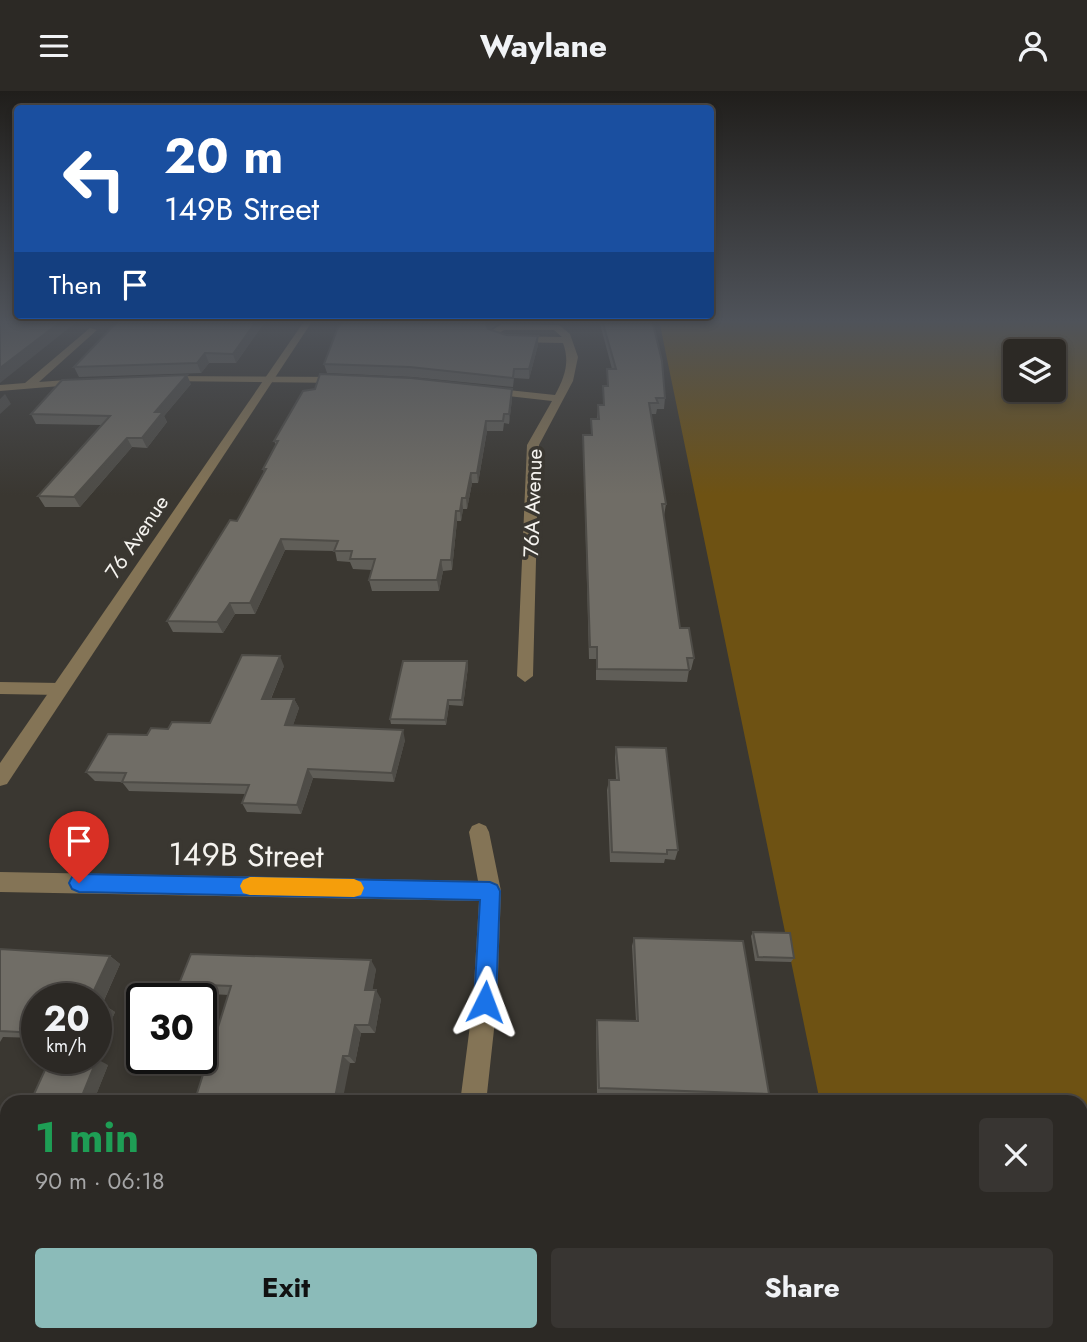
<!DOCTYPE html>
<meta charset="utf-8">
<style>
:root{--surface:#2c2925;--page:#383532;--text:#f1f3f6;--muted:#a6a6a7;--line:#484542;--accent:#8bbbb9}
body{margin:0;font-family:Jost,sans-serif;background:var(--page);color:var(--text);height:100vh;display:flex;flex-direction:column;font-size:26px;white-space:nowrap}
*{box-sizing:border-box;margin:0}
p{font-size:23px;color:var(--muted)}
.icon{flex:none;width:38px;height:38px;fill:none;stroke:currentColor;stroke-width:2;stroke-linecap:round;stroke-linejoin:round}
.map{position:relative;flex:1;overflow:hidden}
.panel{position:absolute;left:0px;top:1004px;width:1088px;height:247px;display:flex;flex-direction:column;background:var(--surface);border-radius:21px 21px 0 0;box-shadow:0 4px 10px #0003,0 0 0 2px var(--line)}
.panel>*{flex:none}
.top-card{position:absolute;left:14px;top:14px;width:700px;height:214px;border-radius:7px;box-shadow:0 4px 10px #0003,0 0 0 2px var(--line);background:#1a4fa0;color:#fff;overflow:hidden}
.tools{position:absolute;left:1003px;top:248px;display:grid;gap:14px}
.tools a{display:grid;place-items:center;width:63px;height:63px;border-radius:7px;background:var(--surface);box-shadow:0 4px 10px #0003,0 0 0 2px var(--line);font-size:35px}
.speed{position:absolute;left:21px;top:892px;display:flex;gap:14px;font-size:35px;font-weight:700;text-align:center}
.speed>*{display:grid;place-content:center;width:91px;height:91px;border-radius:50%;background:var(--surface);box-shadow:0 4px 10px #0003,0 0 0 2px var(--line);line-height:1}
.speed small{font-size:18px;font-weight:400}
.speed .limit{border:4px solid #111;border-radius:10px;background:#fff;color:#111}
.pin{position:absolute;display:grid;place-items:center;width:60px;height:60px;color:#fff;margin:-72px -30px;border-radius:50% 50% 50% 0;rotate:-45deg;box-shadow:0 0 7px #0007}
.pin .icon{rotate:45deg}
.me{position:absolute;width:77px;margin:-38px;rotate:3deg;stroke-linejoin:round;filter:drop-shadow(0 0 5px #0008)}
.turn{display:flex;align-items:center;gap:24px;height:147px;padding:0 35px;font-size:32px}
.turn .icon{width:91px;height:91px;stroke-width:2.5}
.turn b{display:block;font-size:49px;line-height:60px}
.then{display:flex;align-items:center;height:66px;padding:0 35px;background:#0003;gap:14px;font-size:26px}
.round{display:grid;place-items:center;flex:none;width:74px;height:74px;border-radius:7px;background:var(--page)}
.overview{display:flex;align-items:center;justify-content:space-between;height:119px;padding:0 35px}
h1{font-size:42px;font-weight:700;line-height:52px;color:#1e9e55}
.action{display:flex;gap:14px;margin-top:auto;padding:14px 35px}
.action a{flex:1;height:80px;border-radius:7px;background:var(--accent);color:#111;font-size:28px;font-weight:700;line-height:80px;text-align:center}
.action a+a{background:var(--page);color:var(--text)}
header{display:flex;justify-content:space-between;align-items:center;height:91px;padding:0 35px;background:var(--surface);font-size:32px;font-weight:700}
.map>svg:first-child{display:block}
</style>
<header><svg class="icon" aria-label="menu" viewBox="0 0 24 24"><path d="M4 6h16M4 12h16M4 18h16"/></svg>Waylane<svg class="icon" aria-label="person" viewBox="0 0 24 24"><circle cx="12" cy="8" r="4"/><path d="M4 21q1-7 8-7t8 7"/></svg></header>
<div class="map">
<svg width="1087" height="1251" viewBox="0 0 1087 1251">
<rect width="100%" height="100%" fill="#3a3731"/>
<path fill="#6e5213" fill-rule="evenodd" d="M 659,229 L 1087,229 L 1087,1251 L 869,1251 L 868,1244 L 1082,1244 L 1082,1012 L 820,1011 ZM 1015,261 L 1054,261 L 1054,299 L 1015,299 Z"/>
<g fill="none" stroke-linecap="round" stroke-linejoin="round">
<path fill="#847456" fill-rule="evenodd" d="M 502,233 L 559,234 L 570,243 L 578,266 L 573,290 L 539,354 L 533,585 L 525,591 L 517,585 L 527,354 L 552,310 L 489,303 L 484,300 L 489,297 L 555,304 C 565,286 570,271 563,252 L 507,251 L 489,245 L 489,241 ZM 504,239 L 554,239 L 562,246 L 508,245 L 499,242 Z
M 90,237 L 97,239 L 39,291 L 80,288 L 84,289 L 84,293 L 0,300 L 0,294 L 25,292 Z
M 160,285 L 343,286 L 348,289 L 343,292 L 164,290 L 159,287 Z
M 0,591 L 60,592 L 68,598 L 60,604 L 0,603 Z
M 479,732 L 486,735 L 489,741 L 501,800 L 497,911 L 486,1012 L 460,1012 L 473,911 L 479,810 L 0,801 L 0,781 L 478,790 L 469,741 L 472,735 Z
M 425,1244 L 457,1244 L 456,1251 L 424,1251 Z"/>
<path fill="#847456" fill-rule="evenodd" d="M 305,229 L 313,229 L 7,693 L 0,695 L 0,672 Z"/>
</g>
<path fill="#605e58" d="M 119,229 L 266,229 L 236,272 L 209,272 L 201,282 L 79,286 L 74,276 Z
M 343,229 L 545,229 L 544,231 L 502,230 L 489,239 L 506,244 L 538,245 L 538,254 L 529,288 L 514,287 L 513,296 L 412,286 L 327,282 L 324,273 Z
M 551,229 L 564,229 L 562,233 L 551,231 Z
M 599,229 L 652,229 L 665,307 L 664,318 L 657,318 L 656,323 L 651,323 L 666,413 L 664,425 L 680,537 L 694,567 L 691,579 L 689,579 L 687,591 L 596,589 L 596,568 L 589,568 L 583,344 L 591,344 L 591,328 L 597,328 L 598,314 L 603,314 L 603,295 L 607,295 L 607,278 L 612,278 Z
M 191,293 L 164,325 L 167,331 L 147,357 L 132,356 L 80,416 L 45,416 L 38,405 L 101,334 L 36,333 L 31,323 Z
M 512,298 L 512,308 L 509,333 L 504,332 L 503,340 L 487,340 L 478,392 L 472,392 L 467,418 L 463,418 L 461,430 L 457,430 L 452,479 L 443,480 L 439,500 L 372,500 L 369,489 L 372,479 L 353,478 L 350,471 L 337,470 L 335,460 L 285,459 L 255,523 L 235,523 L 223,542 L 173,541 L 167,530 L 237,430 L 264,381 L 263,378 L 276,354 L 274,350 Z
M 467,570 L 468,576 L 463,615 L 449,614 L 446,634 L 391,633 L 390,628 Z
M 284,575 L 271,608 L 294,608 L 299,617 L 293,634 L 405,649 L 394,691 L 313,687 L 301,723 L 247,721 L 242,712 L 245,703 L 129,700 L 122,691 L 95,690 L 86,681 L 147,644 L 168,638 L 210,632 Z
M 616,656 L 678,759 L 675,769 L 665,768 L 664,772 L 610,771 L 607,699 L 609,689 L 616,689 L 615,666 Z
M 753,841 L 794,867 L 791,871 L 755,870 L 751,845 Z
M 634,847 L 769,1003 L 763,1008 L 597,1003 L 596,936 L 597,929 L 636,930 L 632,855 Z
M 0,858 L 110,865 L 120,873 L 102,914 L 104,914 L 115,921 L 96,965 L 96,908 L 37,908 L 37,947 L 3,946 L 0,951 Z
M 376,878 L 372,899 L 381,908 L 375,942 L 361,942 L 355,972 L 350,972 L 229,904 L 191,902 L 179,893 Z
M 108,974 L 94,1009 L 48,1008 L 34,1003 Z
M 120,1244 L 278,1244 L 277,1249 L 324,1251 L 118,1251 Z"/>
<path fill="#4e4c47" d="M 63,229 L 79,229 L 0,292 L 0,277 Z
M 257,229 L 266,229 L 236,272 L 233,263 Z
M 490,229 L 502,229 L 502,230 L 486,241 L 486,232 Z
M 538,245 L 538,254 L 529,288 L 529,278 Z
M 205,262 L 209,272 L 201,282 L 197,272 Z
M 187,284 L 191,293 L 164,325 L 167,331 L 147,357 L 142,347 L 155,321 Z
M 512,298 L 512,308 L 509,333 L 509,323 Z
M 5,303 L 11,313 L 0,323 L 0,308 Z
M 486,330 L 487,340 L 478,392 L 477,382 Z
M 127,347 L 132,356 L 80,416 L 74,406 Z
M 471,382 L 472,392 L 467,418 L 466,407 Z
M 462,407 L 463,418 L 461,430 L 460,420 Z
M 456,420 L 457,430 L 452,479 L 451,469 Z
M 281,448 L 285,459 L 255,523 L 250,512 Z
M 441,469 L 443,480 L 439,500 L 437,489 Z
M 230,512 L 235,523 L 223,542 L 217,531 Z
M 280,565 L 284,575 L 267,617 L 262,608 Z
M 467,570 L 468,576 L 463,615 L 462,609 Z
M 294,608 L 299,617 L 290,643 L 285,634 Z
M 448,609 L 449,614 L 446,634 L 445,629 Z
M 403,639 L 405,649 L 394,691 L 392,682 Z
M 308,678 L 313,687 L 301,723 L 297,714 Z
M 110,865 L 120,873 L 99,920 L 96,918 L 96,908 L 90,908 Z
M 371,869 L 376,878 L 371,908 L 365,899 Z
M 376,899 L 381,908 L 375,942 L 369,934 Z
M 104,914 L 115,921 L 96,965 L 96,932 Z
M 355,934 L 361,942 L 355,972 L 349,965 Z
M 343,965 L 350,972 L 342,1012 L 334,1012 Z
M 97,968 L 108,974 L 94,1009 L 82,1005 Z
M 268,1244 L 278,1244 L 277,1249 L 266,1251 Z"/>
<path fill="#706d66" stroke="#4e4c47" stroke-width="2" d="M 0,229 L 63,229 L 0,277 Z
M 119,229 L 257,229 L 233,263 L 205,262 L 197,272 L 74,276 Z
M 343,229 L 490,229 L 486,232 L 488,238 L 506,244 L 538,245 L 529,278 L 514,278 L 513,287 L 410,276 L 324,273 L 337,239 Z
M 602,229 L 652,229 L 662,270 L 665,307 L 656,307 L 658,312 L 649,312 L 666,413 L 662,413 L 680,537 L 689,537 L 694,567 L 687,567 L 689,579 L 597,578 L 597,556 L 590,556 L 583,344 L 592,344 L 591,328 L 599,328 L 598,314 L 604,314 L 603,295 L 608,295 L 607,278 L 616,278 Z
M 320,283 L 411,287 L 512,298 L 509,323 L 504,323 L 503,330 L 486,330 L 477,382 L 471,382 L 466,407 L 462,407 L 460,420 L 456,420 L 451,469 L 441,469 L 437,489 L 369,489 L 375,468 L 350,468 L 352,460 L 334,460 L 338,450 L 281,448 L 250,512 L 230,512 L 217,531 L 167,530 L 230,429 L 237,430 L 266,378 L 263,378 L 278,350 L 274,350 L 303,300 L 315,298 Z
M 187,284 L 155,321 L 163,321 L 142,347 L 127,347 L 74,406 L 38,405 L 110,325 L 31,323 L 62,289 Z
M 242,564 L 280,565 L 262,608 L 294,608 L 285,634 L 403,639 L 392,682 L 308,678 L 297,714 L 242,712 L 249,694 L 122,691 L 126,682 L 86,681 L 108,643 L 147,644 L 151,637 L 168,638 L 172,631 L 210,632 Z
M 403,570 L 467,570 L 462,609 L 448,609 L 445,629 L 390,628 Z
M 616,656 L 666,657 L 678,759 L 667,759 L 667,763 L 612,761 L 609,689 L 619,689 Z
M 753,841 L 790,842 L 794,867 L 758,866 Z
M 634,847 L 743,850 L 769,1003 L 599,997 L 597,929 L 638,930 Z
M 0,858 L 110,865 L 90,908 L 37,908 L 37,942 L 0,940 Z
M 191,863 L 371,869 L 365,899 L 376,899 L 369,934 L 355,934 L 349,965 L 343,965 L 334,1012 L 194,1012 L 231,895 L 179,893 Z
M 96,914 L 104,914 L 96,932 Z
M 50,968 L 97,968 L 82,1005 L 34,1003 Z
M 120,1244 L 268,1244 L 266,1251 L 118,1251 Z"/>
<linearGradient id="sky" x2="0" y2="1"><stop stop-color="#201e1b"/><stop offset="0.57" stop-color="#4f535a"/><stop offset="1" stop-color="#4f535a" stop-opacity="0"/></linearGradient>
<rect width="1087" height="404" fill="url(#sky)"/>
<path fill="#1a73e8" stroke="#114b97" stroke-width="2" d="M 79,783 L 490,791 L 497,794 L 500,800 L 496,911 L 492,919 L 485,922 L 477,919 L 474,911 L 480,809 L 79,801 L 72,798 L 69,792 L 72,786 Z"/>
<path fill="#f59e0b" d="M 250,786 L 354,788 L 361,791 L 364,797 L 361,804 L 354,806 L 250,804 L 243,802 L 240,795 L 243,789 Z"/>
<g text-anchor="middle" stroke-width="7" stroke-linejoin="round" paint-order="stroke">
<g font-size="21" fill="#f5f3ef" stroke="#3a3731">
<text transform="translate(533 412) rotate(-88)" y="7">76A Avenue</text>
<text transform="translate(137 446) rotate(-56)" y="7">76 Avenue</text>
</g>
<g font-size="32" fill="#f5f3ef" stroke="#3a3731">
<text transform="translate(246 764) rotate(1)" y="11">149B Street</text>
</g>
</g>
</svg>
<div class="tools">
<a><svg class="icon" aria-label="layers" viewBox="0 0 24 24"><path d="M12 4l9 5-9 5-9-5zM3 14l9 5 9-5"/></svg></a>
</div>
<div class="speed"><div>20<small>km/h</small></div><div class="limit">30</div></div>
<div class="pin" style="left:79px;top:792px;background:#d93025"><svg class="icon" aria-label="arrive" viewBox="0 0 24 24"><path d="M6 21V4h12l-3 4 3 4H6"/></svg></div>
<svg class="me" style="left:485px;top:911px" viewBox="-20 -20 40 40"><path d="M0-17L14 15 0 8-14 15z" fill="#1a73e8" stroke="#fff" stroke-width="4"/></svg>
<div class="top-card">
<div class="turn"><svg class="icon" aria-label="left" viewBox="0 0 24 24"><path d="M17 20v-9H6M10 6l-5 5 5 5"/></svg><div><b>20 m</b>149B Street</div></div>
<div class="then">Then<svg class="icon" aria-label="arrive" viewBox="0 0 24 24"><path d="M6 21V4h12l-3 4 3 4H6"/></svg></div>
</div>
<section class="panel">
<div class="overview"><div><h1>1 min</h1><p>90 m · 06:18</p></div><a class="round"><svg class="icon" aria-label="close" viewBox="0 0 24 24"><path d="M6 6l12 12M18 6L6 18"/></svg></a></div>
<div class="action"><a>Exit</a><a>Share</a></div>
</section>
</div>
